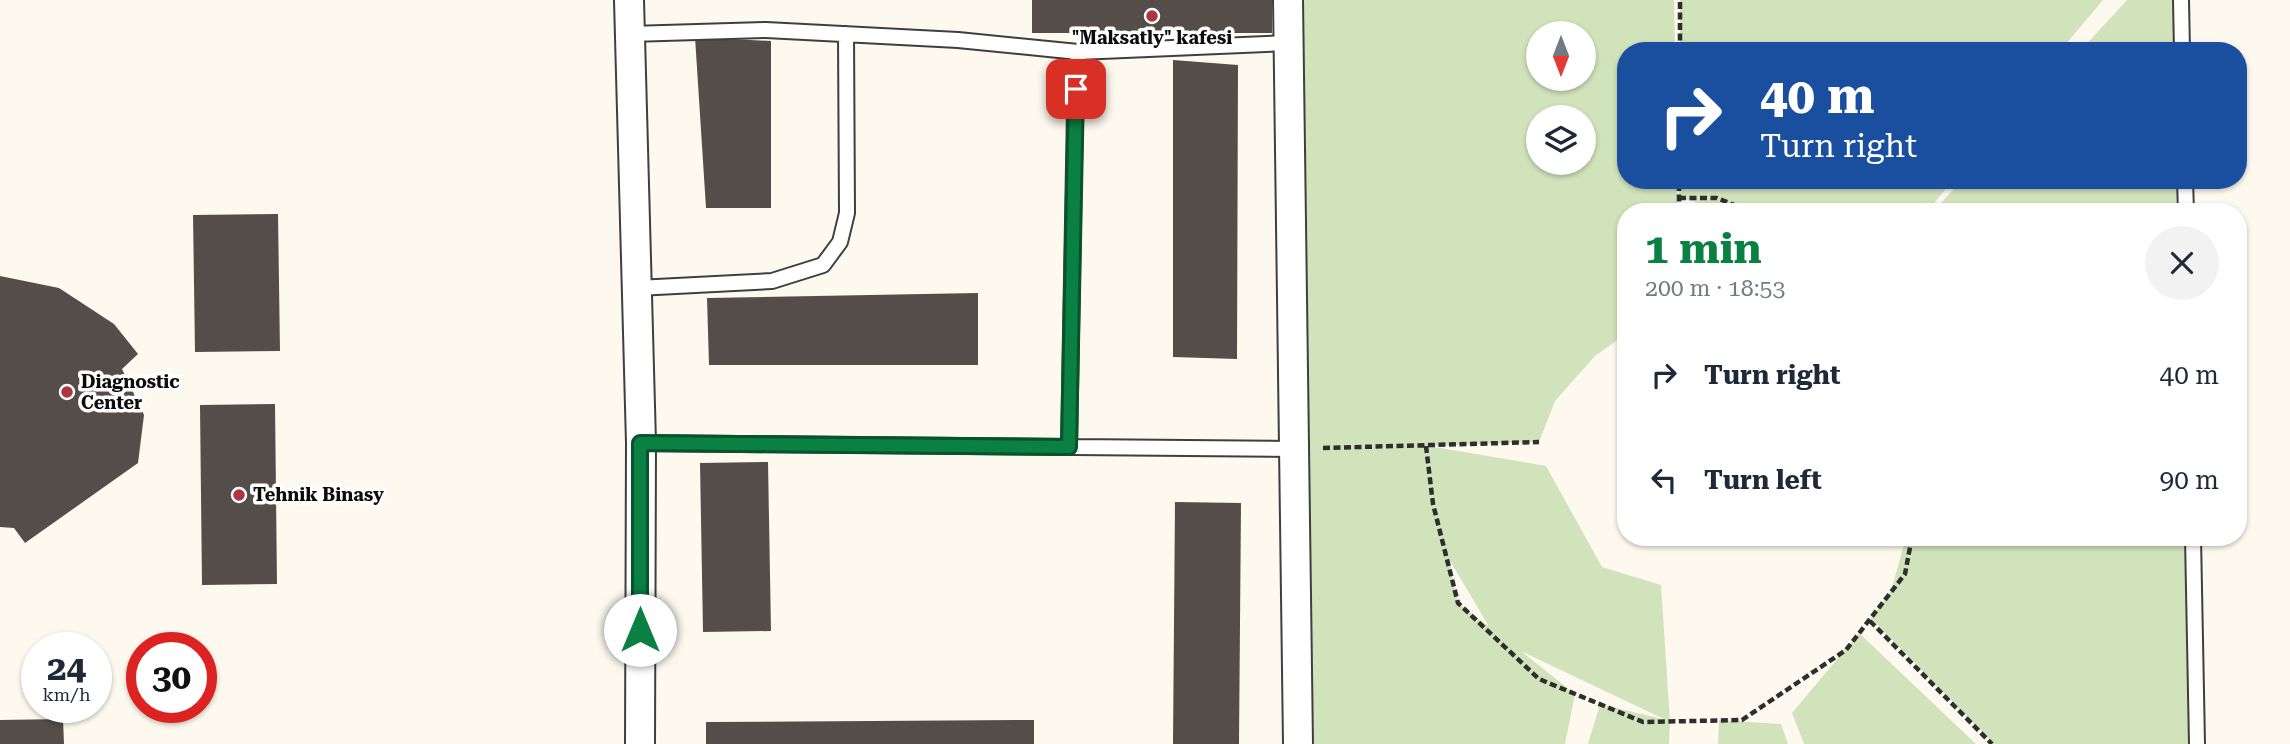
<!DOCTYPE html>
<meta charset="utf-8">
<style>
:root{--surface:#fff;--page:#f2f2f3;--text:#1f2937;--muted:#747a83;--accent:#0b8043}
body{margin:0;font-family:"Roboto Serif",serif;background:var(--page);color:var(--text);height:100vh;display:flex;flex-direction:column;font-size:26px;white-space:nowrap}
*{box-sizing:border-box;margin:0}
p{font-size:23px;color:var(--muted)}
.icon{flex:none;width:38px;height:38px;fill:none;stroke:currentColor;stroke-width:2;stroke-linecap:round;stroke-linejoin:round}
.map{position:relative;flex:1;overflow:hidden}
.sheet{position:absolute;left:1617px;top:203px;width:630px;height:343px;display:flex;flex-direction:column;background:var(--surface);border-radius:28px;box-shadow:0 2px 5px #0004}
.sheet>*{flex:none}
.banner{position:absolute;left:1617px;top:42px;width:630px;height:147px;border-radius:28px;box-shadow:0 2px 5px #0004;background:#1a4fa0;color:#fff;overflow:hidden}
.needle{width:46px;rotate:180deg}
.buttons{position:absolute;left:1526px;top:21px;display:grid;gap:14px}
.buttons a{display:grid;place-items:center;width:70px;height:70px;border-radius:50%;background:var(--surface);box-shadow:0 2px 5px #0004;font-size:35px}
.speed{position:absolute;left:21px;top:632px;display:flex;gap:14px;font-size:35px;font-weight:700;text-align:center}
.speed>*{display:grid;place-content:center;width:91px;height:91px;border-radius:50%;background:var(--surface);box-shadow:0 2px 5px #0004;line-height:1}
.speed small{font-size:18px;font-weight:400}
.speed .limit{border:10px solid #d22;background:#fff;color:#111}
.pin{position:absolute;display:grid;place-items:center;width:60px;height:60px;color:#fff;margin:-30px;border-radius:14px;box-shadow:0 4px 10px #0006}
.me{position:absolute;width:77px;margin:-38px;rotate:0deg;stroke-linejoin:round;filter:drop-shadow(0 0 5px #0008)}
.turn{display:flex;align-items:center;gap:24px;height:147px;padding:0 28px;font-size:32px}
.turn .icon{width:91px;height:91px;stroke-width:2.5}
.turn b{display:block;font-size:49px;line-height:60px}
.round{display:grid;place-items:center;flex:none;width:74px;height:74px;border-radius:37px;background:var(--page)}
.summary{display:flex;align-items:center;justify-content:space-between;height:119px;padding:0 28px}
h1{font-size:42px;font-weight:700;line-height:52px;color:var(--accent)}
ul{padding:0;list-style:none}
li{display:flex;align-items:center;gap:21px;height:105px;padding:0 28px}
li div{flex:1}
li b{display:block;font-size:26px}
li em{font-style:normal}
.map>svg:first-child{display:block}
</style>
<div class="map">
<svg width="2290" height="744" viewBox="0 0 2290 744">
<rect width="100%" height="100%" fill="#fdf9ee"/>
<path fill="#d1e3bb" fill-rule="evenodd" d="M 1288,0 L 1674,0 L 1675,51 L 1626,51 L 1626,180 L 1677,180 L 1677,212 L 1626,212 L 1626,334 L 1595,356 L 1555,401 L 1539,442 L 1429,446 L 1546,466 L 1602,567 L 1661,585 L 1670,721 L 1669,744 L 1588,744 L 1600,704 L 1666,720 L 1521,651 L 1575,694 L 1565,744 L 1298,744 ZM 1538,33 L 1584,33 L 1584,79 L 1538,79 ZM 1538,117 L 1584,117 L 1584,163 L 1538,163 ZM 1449,559 L 1488,625 L 1488,626 L 1458,603 Z
M 1680,0 L 2103,0 L 2060,51 L 1680,51 Z
M 2127,0 L 2181,0 L 2182,51 L 2080,51 Z
M 1679,180 L 1953,180 L 1927,212 L 1733,212 L 1679,198 Z
M 1962,180 L 2185,180 L 2186,212 L 1933,212 Z
M 1906,537 L 2193,537 L 2197,744 L 1994,744 L 1871,618 L 1891,591 Z
M 1859,633 L 1976,744 L 1804,744 L 1792,713 Z
M 1719,720 L 1781,724 L 1788,744 L 1718,744 Z"/>
<path fill="#544d4a" d="M 1032,0 L 1272,0 L 1272,33 L 1032,33 Z
M 695,37 L 771,41 L 771,208 L 706,208 Z
M 1173,60 L 1238,65 L 1237,359 L 1173,357 Z
M 278,214 L 280,351 L 195,352 L 193,215 Z
M 0,276 L 59,288 L 114,324 L 138,354 L 122,369 L 144,415 L 138,463 L 25,543 L 14,528 L 0,527 Z
M 978,293 L 978,365 L 709,365 L 707,298 Z
M 275,404 L 277,584 L 202,585 L 200,405 Z
M 768,462 L 771,631 L 703,632 L 700,463 Z
M 1175,502 L 1241,503 L 1239,744 L 1173,744 Z
M 63,719 L 64,744 L 0,744 L 0,720 Z
M 1034,720 L 1034,744 L 706,744 L 706,722 Z"/>
<g fill="none" stroke-linecap="round" stroke-linejoin="round">
<defs>
<path id="service" d="M 2181,0 L 2182,51
M 630,34 L 766,30 L 958,40 L 1078,52
M 2185,180 L 2186,212
M 637,288 L 772,281 L 823,265 L 840,242 L 847,213 L 846,34
M 641,443 L 1294,449
M 1069,447 L 1075,108 L 1078,52 L 1288,43
M 2193,537 L 2197,744"/>
<path id="minor" d="M 629,0 L 641,443 L 640,744
M 1288,0 L 1298,744"/>
</defs>
<use href="#service" stroke="#3f3f3f" stroke-width="18"/>
<use href="#minor" stroke="#3f3f3f" stroke-width="32"/>
<path stroke="#2e2e2e" stroke-width="4.5" stroke-dasharray="7 3.5" stroke-linecap="butt" d="M 1680,51 L 1680,0
M 1679,198 L 1717,198 L 1751,212
M 1679,212 L 1679,180
M 1426,446 L 1433,504 L 1458,603 L 1539,679 L 1643,722 L 1742,720 L 1846,650 L 1905,574 L 1912,537
M 1323,448 L 1539,442
M 1870,621 L 1992,744"/>
<use href="#service" stroke="#fff" stroke-width="14"/>
<use href="#minor" stroke="#fff" stroke-width="28"/>
</g>
<g fill="none" stroke-linecap="round" stroke-linejoin="round">
<defs>
<path id="route" d="M 640,630 L 640,443 L 1069,447 L 1076,89"/>
</defs>
<use href="#route" stroke="#07532c" stroke-width="18"/>
<use href="#route" stroke="#0b8043" stroke-width="12"/>
</g>
<g fill="#ac353f" stroke="#fff" stroke-width="2.5">
<circle cx="1152" cy="16" r="7"/>
<circle cx="67" cy="392" r="7"/>
<circle cx="239" cy="495" r="7"/>
</g>
<g text-anchor="middle" stroke-width="7" stroke-linejoin="round" paint-order="stroke">
<g font-size="18" font-weight="bold" fill="#0c0c0c" stroke="#fff" text-anchor="start">
<text x="1152" y="44" text-anchor="middle">"Maksatly" kafesi</text>
<text x="81" y="388">Diagnostic<tspan x="81" dy="21">Center</tspan></text>
<text x="253" y="501">Tehnik Binasy</text>
</g>
</g>
</svg>
<div class="buttons">
<a><svg class="needle" viewBox="-14 -14 28 28"><path d="M0-13l5 13h-10z" fill="#e53935"/><path d="M0 13l5-13h-10z" fill="#747a83"/></svg></a>
<a><svg class="icon" aria-label="layers" viewBox="0 0 24 24"><path d="M12 4l9 5-9 5-9-5zM3 14l9 5 9-5"/></svg></a>
</div>
<div class="speed"><div>24<small>km/h</small></div><div class="limit">30</div></div>
<div class="pin" style="left:1076px;top:89px;background:#d93025"><svg class="icon" aria-label="arrive" viewBox="0 0 24 24"><path d="M6 21V4h12l-3 4 3 4H6"/></svg></div>
<svg class="me" style="left:640px;top:630px" viewBox="-20 -20 40 40"><circle r="19" fill="#fff"/><path d="M0-13L10 11 0 6-10 11z" fill="#0b8043"/></svg>
<div class="banner">
<div class="turn"><svg class="icon" aria-label="right" viewBox="0 0 24 24"><path d="M7 20v-9h11M14 6l5 5-5 5"/></svg><div><b>40 m</b>Turn right</div></div>
</div>
<section class="sheet">
<div class="summary"><div><h1>1 min</h1><p>200 m · 18:53</p></div><a class="round"><svg class="icon" aria-label="close" viewBox="0 0 24 24"><path d="M6 6l12 12M18 6L6 18"/></svg></a></div>
<ul>
<li><svg class="icon" aria-label="right" viewBox="0 0 24 24"><path d="M7 20v-9h11M14 6l5 5-5 5"/></svg><div><b>Turn right</b></div><em>40 m</em></li>
<li><svg class="icon" aria-label="left" viewBox="0 0 24 24"><path d="M17 20v-9H6M10 6l-5 5 5 5"/></svg><div><b>Turn left</b></div><em>90 m</em></li>
</ul>
</section>
</div>
